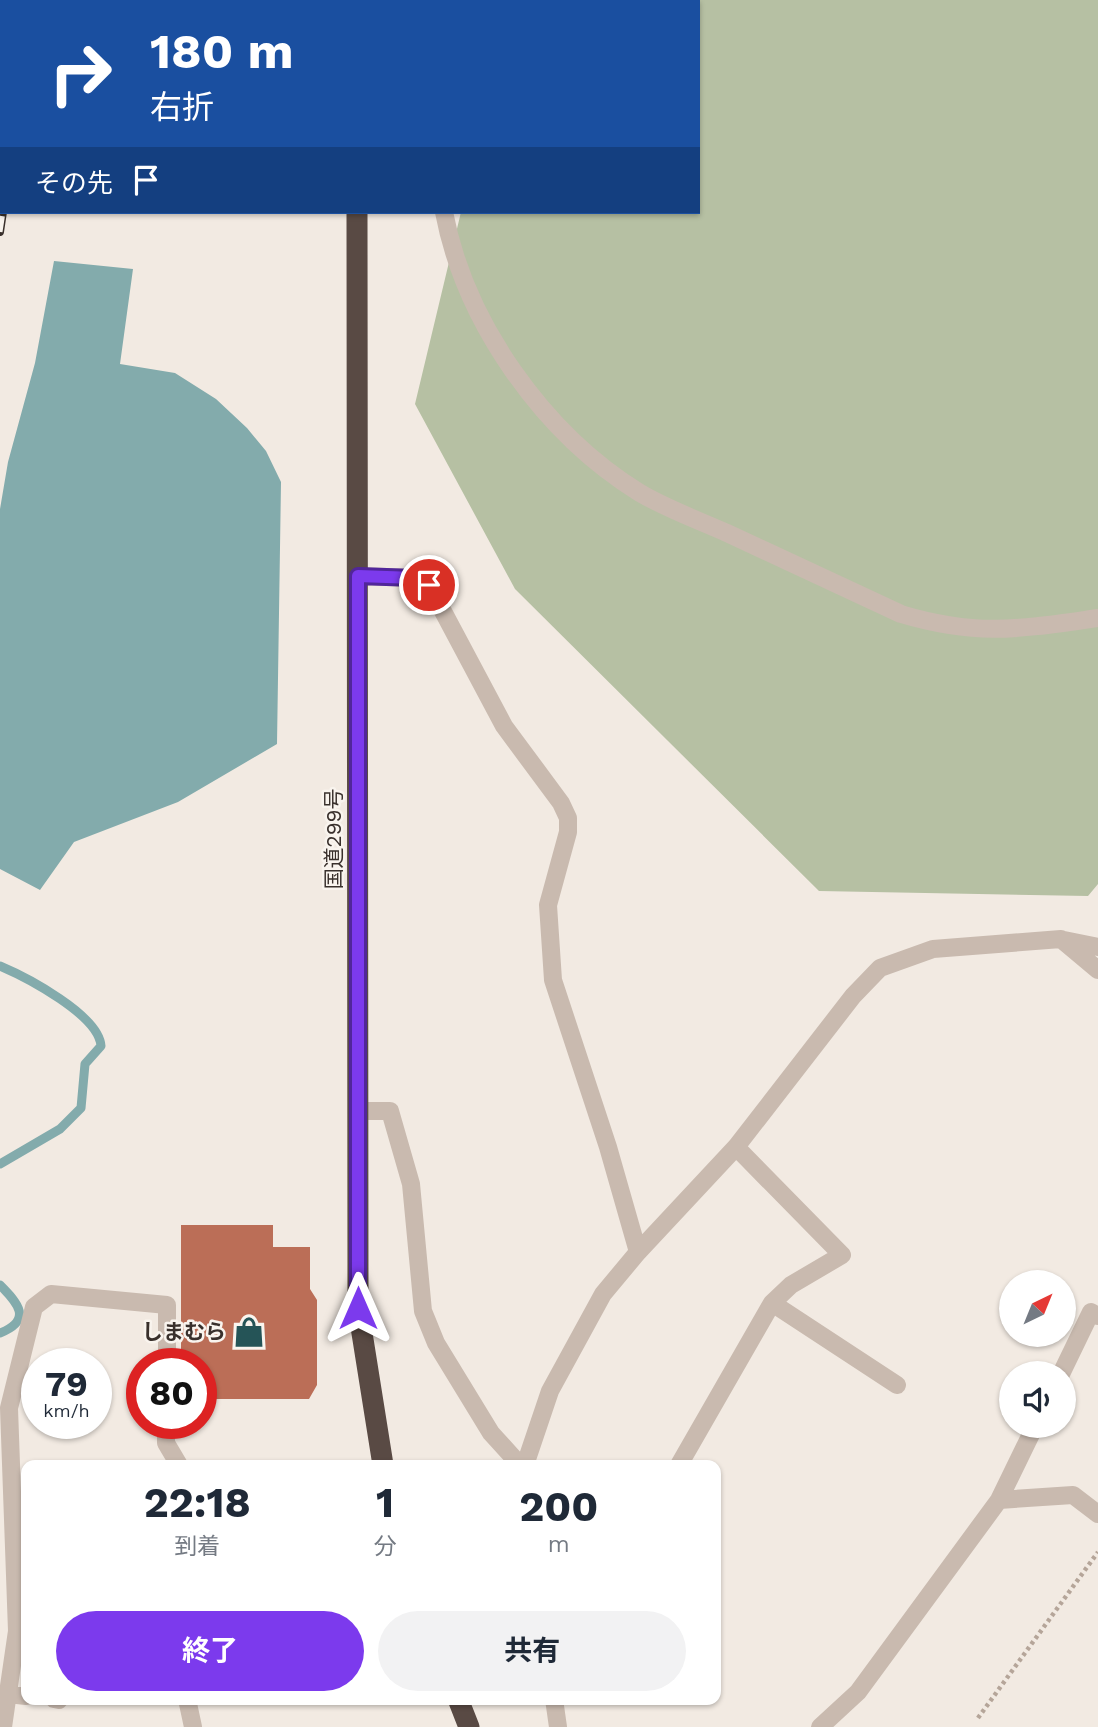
<!DOCTYPE html>
<html lang="ja">
<meta charset="utf-8">
<style>
:root{--surface:#fff;--page:#f2f2f3;--text:#1f2937;--muted:#747a83;--accent:#7c3aed}
body{margin:0;font-family:"Work Sans","Noto Sans JP",sans-serif;background:var(--page);color:var(--text);height:100vh;display:flex;flex-direction:column;font-size:26px;white-space:nowrap}
*{box-sizing:border-box;margin:0}
p{font-size:23px;color:var(--muted)}
.icon{flex:none;width:38px;height:38px;fill:none;stroke:currentColor;stroke-width:2;stroke-linecap:round;stroke-linejoin:round}
.map{position:relative;flex:1;overflow:hidden}
.side{position:absolute;left:21px;top:1460px;width:700px;height:245px;display:flex;flex-direction:column;background:var(--surface);border-radius:14px;box-shadow:0 2px 5px #0004}
.side>*{flex:none}
.top-card{position:absolute;left:0px;top:0px;width:700px;height:214px;box-shadow:0 2px 5px #0004;background:#1a4fa0;color:#fff;overflow:hidden}
.needle{width:46px;rotate:43deg}
.buttons{position:absolute;left:999px;top:1270px;display:grid;gap:14px}
.buttons a{display:grid;place-items:center;width:77px;height:77px;border-radius:50%;background:var(--surface);box-shadow:0 2px 5px #0004;font-size:35px}
.speed{position:absolute;left:21px;top:1348px;display:flex;gap:14px;font-size:35px;font-weight:700;text-align:center}
.speed>*{display:grid;place-content:center;width:91px;height:91px;border-radius:50%;background:var(--surface);box-shadow:0 2px 5px #0004;line-height:1}
.speed small{font-size:18px;font-weight:400}
.speed .limit{border:10px solid #d22;background:#fff;color:#111}
.pin{position:absolute;display:grid;place-items:center;width:60px;height:60px;color:#fff;margin:-30px;border:4px solid #fff;border-radius:50%;box-shadow:0 2px 7px #0007}
.me{position:absolute;width:77px;margin:-38px;rotate:0deg;stroke-linejoin:round;filter:drop-shadow(0 0 5px #0008)}
.turn{display:flex;align-items:center;gap:24px;height:147px;padding:0 35px;font-size:32px}
.turn .icon{width:91px;height:91px;stroke-width:2.5}
.turn b{display:block;font-size:49px;line-height:60px}
.then{display:flex;align-items:center;height:66px;padding:0 35px;background:#0003;gap:14px;font-size:26px}
.eta{display:flex;justify-content:space-evenly;align-items:center;height:119px;text-align:center}
.eta b{font-size:42px;font-weight:700;line-height:49px}
.action{display:flex;gap:14px;margin-top:auto;padding:14px 35px}
.action a{flex:1;height:80px;border-radius:42px;background:var(--accent);color:#fff;font-size:28px;font-weight:700;line-height:80px;text-align:center}
.action a+a{background:var(--page);color:var(--text)}
.map>svg:first-child{display:block}
</style>
<div class="map">
<svg width="1098" height="1727" viewBox="0 0 1098 1727">
<rect width="100%" height="100%" fill="#f2eae2"/>
<path fill="#b6c0a3" d="M 494,0 L 1098,0 L 1098,884 L 1088,896 L 819,891 L 515,589 L 415,404 L 461,212 L 698,212 L 698,2 Z"/>
<path fill="#83abac" d="M 54,261 L 133,269 L 120,364 L 175,373 L 216,399 L 247,428 L 266,451 L 281,482 L 277,744 L 178,802 L 74,842 L 40,890 L 0,869 L 0,509 L 8,462 L 35,363 Z"/>
<g fill="none" stroke-linecap="round" stroke-linejoin="round">
<path stroke="#83abac" stroke-width="9" d="M 0,966 C 26,977 99,1015 101,1046 L 85,1064 L 81,1108 L 60,1129 L 0,1164
M 0,1285 C 18,1303 33,1320 0,1333"/>
</g>
<path fill="#bb6e57" d="M 181,1225 L 273,1225 L 273,1247 L 310,1247 L 310,1289 L 317,1300 L 317,1385 L 309,1399 L 201,1399 L 201,1363 L 181,1363 Z"/>
<g fill="none" stroke-linecap="round" stroke-linejoin="round">
<path stroke="#b5a599" stroke-width="4.5" stroke-dasharray="3.5 3.5" stroke-linecap="butt" d="M 978,1718 L 1098,1552"/>
<path stroke="#c9baaf" stroke-width="18" d="M 446,2 L 446,0
M 444,212 C 465,323 544,434 640,493 C 667,509 698,520 727,533 C 785,560 843,587 901,614 C 978,637 1020,629 1098,618
M 358,576 L 415,578 L 429,585 L 504,726 L 561,803 L 568,818 L 568,832 L 548,905 L 553,980 L 608,1147 L 638,1252
M 1064,940 L 1098,947
M 359,1111 L 390,1111 L 411,1184 L 423,1311 L 436,1343 L 491,1433 L 520,1465
M 772,1303 L 897,1385
M 1061,1374 L 1091,1312 L 1098,1316
M 166,1423 L 166,1443 L 179,1465
M 525,1465 L 550,1391 L 603,1294 L 638,1252 L 736,1147 L 853,996 L 880,968 L 933,949 L 1061,939 L 1098,970
M 679,1465 L 772,1303 L 791,1285 L 842,1255 L 736,1147
M 999,1500 L 1073,1495 L 1098,1514
M 8,1694 L 26,1696
M 54,1699 L 59,1700
M 187,1699 L 193,1727
M 554,1699 L 558,1727
M 3,1727 L 17,1631 L 9,1408 L 34,1307 L 51,1294 L 167,1305 L 167,1363
M 820,1727 L 858,1692 L 999,1500 L 1035,1426"/>
<path stroke="#594a44" stroke-width="21" d="M 357,2 L 357,0
M 357,212 L 358,1308 L 383,1465
M 458,1699 L 469,1727"/>
<defs>
<path id="rail" d="M 18,2 L 19,0
M 36,2 L 36,0
M 0,120 L 2,109
M 0,232 L 3,212"/>
</defs>
<use href="#rail" stroke="#39302c" stroke-width="8"/>
<use href="#rail" stroke="#f9f4ee" stroke-width="5" stroke-dasharray="16" stroke-linecap="butt"/>
</g>
<g fill="none" stroke-linecap="round" stroke-linejoin="round">
<defs>
<path id="route" d="M 358,1308 L 358,576 L 415,578 L 429,585"/>
</defs>
<use href="#route" stroke="#51269a" stroke-width="18"/>
<use href="#route" stroke="#7c3aed" stroke-width="12"/>
</g>
<defs>
<symbol id="shop-bare" viewBox="-9 -9 18 18"><path d="M-5-2.5h2.3a2.7 3.5 0 0 1 5.4 0H5L5.5 6h-11ZM-1.5-2.5h3a1.5 2.3 0 0 0-3 0Z" fill="#255457" stroke="#f9f4ee" stroke-width="2.5" paint-order="stroke"/></symbol>
</defs>
<g fill-rule="evenodd">
<use href="#shop-bare" x="227" y="1310" width="44" height="44"/>
</g>
<g text-anchor="middle" stroke-width="5" stroke-linejoin="round" paint-order="stroke">
<g font-size="21" fill="#39302c" stroke="#f9f4ee">
<text transform="translate(334 839) rotate(-90)" y="7">国道299号</text>
</g>
<g font-size="21" font-weight="bold" fill="#39302c" stroke="#f9f4ee" text-anchor="end">
<text x="226" y="1339">しまむら</text>
</g>
</g>
</svg>
<div class="buttons">
<a><svg class="needle" viewBox="-14 -14 28 28"><path d="M0-13l5 13h-10z" fill="#e53935"/><path d="M0 13l5-13h-10z" fill="#747a83"/></svg></a>
<a><svg class="icon" aria-label="sound" viewBox="0 0 24 24"><path d="M4 9h4l5-4v14l-5-4H4zM17 9q2 3 0 6"/></svg></a>
</div>
<div class="speed"><div>79<small>km/h</small></div><div class="limit">80</div></div>
<div class="pin" style="left:429px;top:585px;background:#d93025"><svg class="icon" aria-label="arrive" viewBox="0 0 24 24"><path d="M6 21V4h12l-3 4 3 4H6"/></svg></div>
<svg class="me" style="left:358px;top:1308px" viewBox="-20 -20 40 40"><path d="M0-17L14 15 0 8-14 15z" fill="#7c3aed" stroke="#fff" stroke-width="4"/></svg>
<div class="top-card">
<div class="turn"><svg class="icon" aria-label="right" viewBox="0 0 24 24"><path d="M7 20v-9h11M14 6l5 5-5 5"/></svg><div><b>180 m</b>右折</div></div>
<div class="then">その先<svg class="icon" aria-label="arrive" viewBox="0 0 24 24"><path d="M6 21V4h12l-3 4 3 4H6"/></svg></div>
</div>
<section class="side">
<div class="eta">
<div><b>22:18</b><p>到着</p></div>
<div><b>1</b><p>分</p></div>
<div><b>200</b><p>m</p></div>
</div>
<div class="action"><a>終了</a><a>共有</a></div>
</section>
</div>
